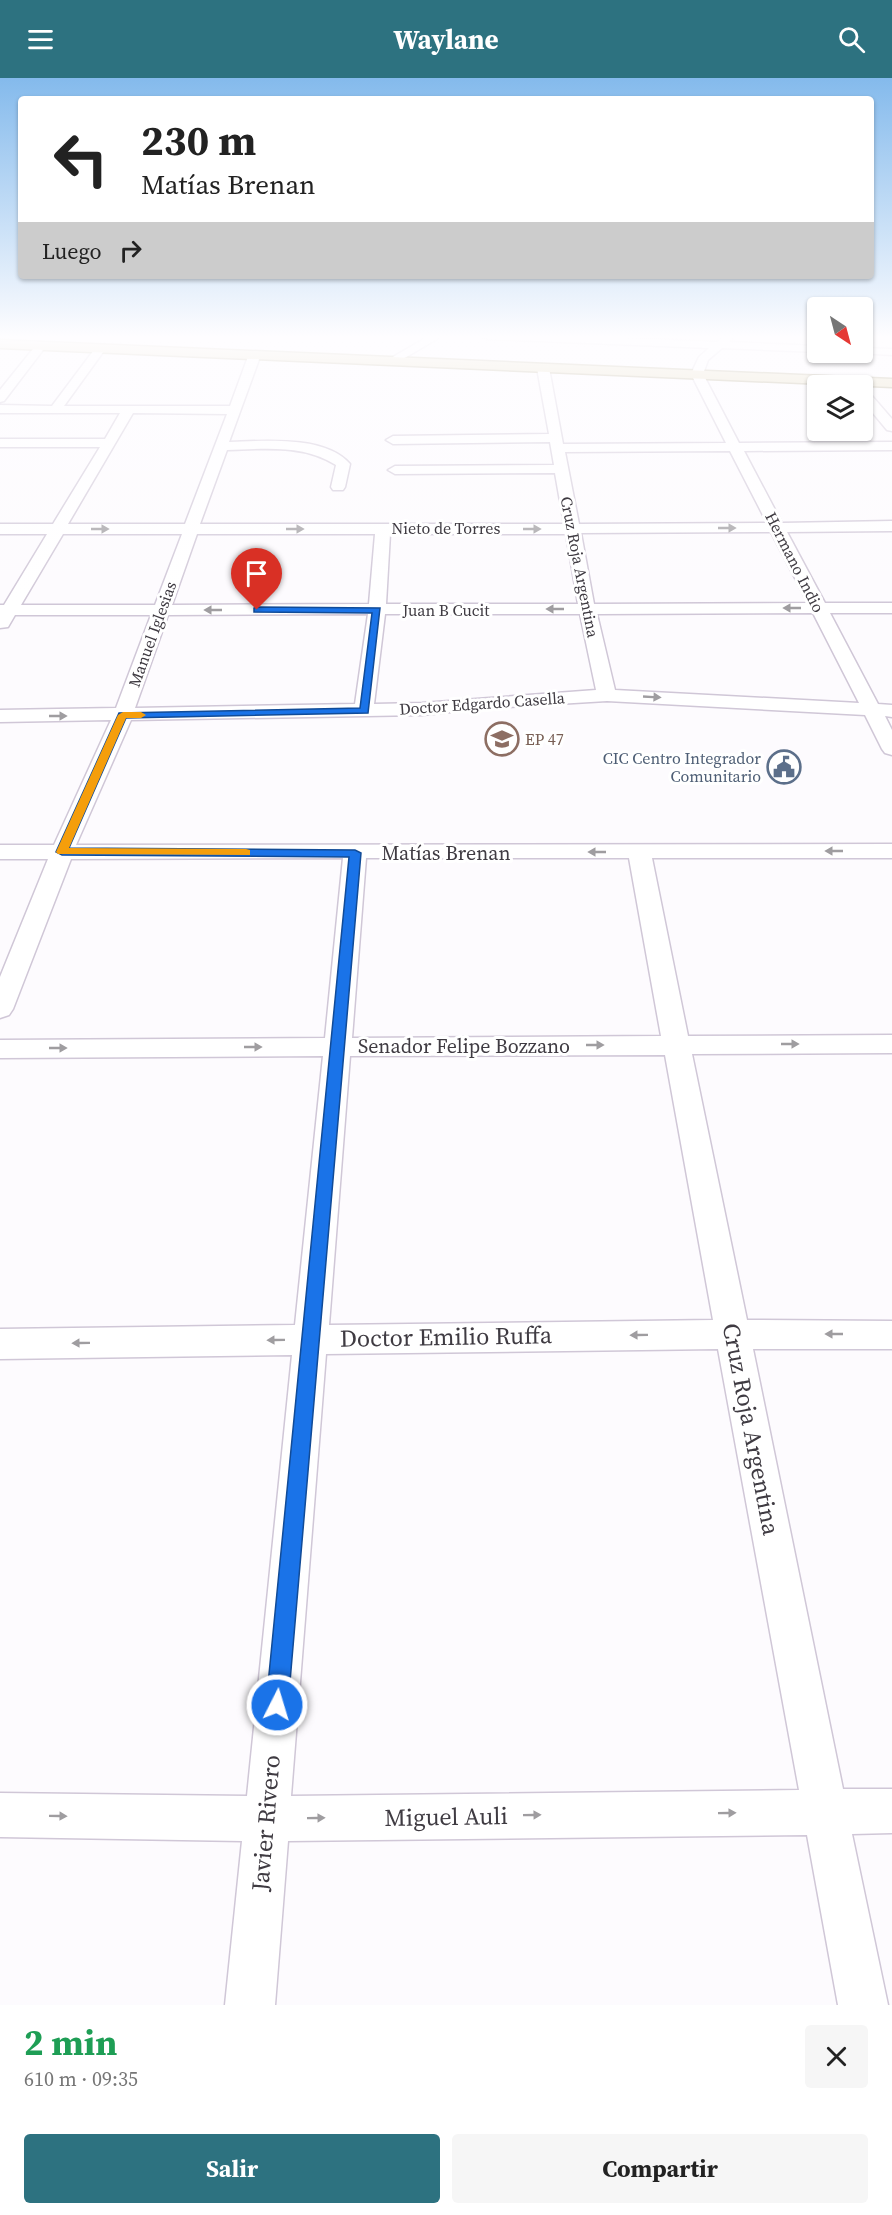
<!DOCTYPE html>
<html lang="es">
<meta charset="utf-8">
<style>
:root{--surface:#fff;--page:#f6f6f6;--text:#222;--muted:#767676;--accent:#2d7280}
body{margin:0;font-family:"Source Serif 4",serif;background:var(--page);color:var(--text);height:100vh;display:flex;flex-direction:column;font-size:22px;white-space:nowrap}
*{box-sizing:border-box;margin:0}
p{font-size:20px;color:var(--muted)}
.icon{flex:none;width:33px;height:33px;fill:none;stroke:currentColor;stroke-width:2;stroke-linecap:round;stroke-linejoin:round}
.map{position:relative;height:1927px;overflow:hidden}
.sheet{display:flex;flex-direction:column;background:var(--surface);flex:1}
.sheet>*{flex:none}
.banner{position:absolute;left:18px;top:18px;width:856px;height:183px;border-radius:6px;box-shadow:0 2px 4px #0004;background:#fff;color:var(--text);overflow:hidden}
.needle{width:39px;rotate:144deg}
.buttons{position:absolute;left:807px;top:219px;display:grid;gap:12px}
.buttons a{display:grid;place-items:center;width:66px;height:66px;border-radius:6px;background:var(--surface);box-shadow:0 2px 4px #0004;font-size:30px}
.pin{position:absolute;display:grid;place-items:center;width:51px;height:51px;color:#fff;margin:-62px -26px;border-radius:50% 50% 50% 0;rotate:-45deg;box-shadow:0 0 6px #0007}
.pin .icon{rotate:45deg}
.me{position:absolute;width:66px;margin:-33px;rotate:5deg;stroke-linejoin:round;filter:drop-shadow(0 0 4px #0008)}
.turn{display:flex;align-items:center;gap:21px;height:126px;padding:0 24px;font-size:27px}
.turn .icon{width:78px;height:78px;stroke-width:2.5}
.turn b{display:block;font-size:42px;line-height:51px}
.then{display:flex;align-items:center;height:57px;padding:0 24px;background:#0003;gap:12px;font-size:22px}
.round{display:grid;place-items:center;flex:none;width:63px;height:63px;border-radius:6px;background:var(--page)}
.overview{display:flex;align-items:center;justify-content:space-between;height:102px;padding:0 24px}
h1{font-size:36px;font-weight:700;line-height:45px;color:#1e9e55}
.cta{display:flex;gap:12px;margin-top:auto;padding:12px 24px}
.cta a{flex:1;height:69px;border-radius:6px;background:var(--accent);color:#fff;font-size:24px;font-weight:700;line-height:69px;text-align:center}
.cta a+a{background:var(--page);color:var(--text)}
header{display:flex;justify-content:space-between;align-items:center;height:78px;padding:0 24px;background:var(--accent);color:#fff;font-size:27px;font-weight:700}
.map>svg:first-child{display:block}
</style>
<header><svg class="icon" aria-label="menu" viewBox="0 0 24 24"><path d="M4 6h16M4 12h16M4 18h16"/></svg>Waylane<svg class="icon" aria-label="search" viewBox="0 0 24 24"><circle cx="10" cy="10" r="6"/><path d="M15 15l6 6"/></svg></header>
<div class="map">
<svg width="892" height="1927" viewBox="0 0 892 1927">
<rect width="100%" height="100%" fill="#fdfbfe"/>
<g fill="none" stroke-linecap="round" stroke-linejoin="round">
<defs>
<path id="minor" d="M 429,258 L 442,258 L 396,285 L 392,286 L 386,283 Z
M 482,258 L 575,258 L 717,264 L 723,258 L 735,258 L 729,264 L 818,268 L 818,274 L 722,270 L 708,282 L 703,296 L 739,365 L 892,364 L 892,372 L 744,373 L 782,445 L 892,443 L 892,453 L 787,454 L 825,525 L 892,525 L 892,535 L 830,535 L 878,626 L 892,627 L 892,639 L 885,638 L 892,652 L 892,677 L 885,675 L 882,671 L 865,637 L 607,623 L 490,630 L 422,637 L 131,642 L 76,767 L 892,766 L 892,780 L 652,780 L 688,958 L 892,957 L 892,975 L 692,976 L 747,1242 L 892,1243 L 892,1271 L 753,1271 L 843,1711 L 892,1711 L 892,1755 L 852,1756 L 888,1927 L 838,1927 L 807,1757 L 288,1763 L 275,1927 L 225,1927 L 242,1763 L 0,1759 L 0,1715 L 247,1718 L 292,1277 L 0,1281 L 0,1251 L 295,1247 L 323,978 L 0,980 L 0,962 L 325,960 L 343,780 L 71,781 L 13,931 L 9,937 L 0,940 L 0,899 L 48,781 L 0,781 L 0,767 L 54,767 L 111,642 L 0,644 L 0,632 L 116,630 L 151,537 L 15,537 L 8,549 L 0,550 L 0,527 L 4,527 L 47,456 L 0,456 L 0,446 L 53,446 L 100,369 L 0,369 L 0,361 L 105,361 L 120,335 L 0,335 L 0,327 L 52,328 L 97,268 L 101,267 L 106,270 L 64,328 L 230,328 L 249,276 L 255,273 L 259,274 L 261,276 L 229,364 C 264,363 325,357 350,386 L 345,409 L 343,412 L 333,412 L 331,409 L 336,387 C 303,366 264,371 227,372 L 200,446 L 564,446 L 555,395 L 395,396 L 388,392 L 395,388 L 554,387 L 550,364 L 393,366 L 386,362 L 393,358 L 549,356 L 537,290 L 543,287 L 549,290 L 563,366 L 726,365 L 691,296 L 699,279 L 709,270 L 487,261 ZM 133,335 L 227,336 L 185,446 L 68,446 ZM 730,373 L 767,445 L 579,446 L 565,374 ZM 771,454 L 808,525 L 594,526 L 581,455 ZM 63,456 L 182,456 L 155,527 L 21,527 ZM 197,456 L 375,456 L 369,526 L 172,527 ZM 390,456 L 566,456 L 578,526 L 386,526 ZM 813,535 L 859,625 L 615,612 L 597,536 ZM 368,536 L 355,626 L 135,630 L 168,537 ZM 385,536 L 580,536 L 596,612 L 422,625 L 374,626 ZM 366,780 L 629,780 L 661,958 L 352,960 ZM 665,977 L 713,1242 L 329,1247 L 350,978 ZM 718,1271 L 799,1712 L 291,1718 L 326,1276 Z
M 41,265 L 46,268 L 4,323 L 0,324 L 0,312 L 37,266 Z
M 862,270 L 892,271 L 892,277 L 858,275 L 862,274 Z
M 862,311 L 866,311 L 892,341 L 892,353 L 887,352 L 862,322 Z"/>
<path id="major" d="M 0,262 L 892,301 L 892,309 L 0,270 Z"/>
</defs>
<use href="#minor" stroke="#d0c7d7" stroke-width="3"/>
<use href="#major" stroke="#95885b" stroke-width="3"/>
<use href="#minor" fill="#fff" fill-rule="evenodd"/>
<use href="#major" fill="#dcd0a5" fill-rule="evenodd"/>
</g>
<defs><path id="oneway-solid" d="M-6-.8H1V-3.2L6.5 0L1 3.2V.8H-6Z" transform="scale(1.5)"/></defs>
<g fill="#9f9da0">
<use href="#oneway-solid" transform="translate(727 450)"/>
<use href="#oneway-solid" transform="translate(100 451)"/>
<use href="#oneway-solid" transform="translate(295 451)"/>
<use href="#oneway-solid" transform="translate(532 451)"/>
<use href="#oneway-solid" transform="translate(792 530) rotate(180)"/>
<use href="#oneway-solid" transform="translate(555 531) rotate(180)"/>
<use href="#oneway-solid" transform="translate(213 532) rotate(-180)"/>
<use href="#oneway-solid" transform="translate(652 619) rotate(3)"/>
<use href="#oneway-solid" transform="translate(58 638)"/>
<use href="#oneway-solid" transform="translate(834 773) rotate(180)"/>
<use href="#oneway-solid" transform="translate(597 774) rotate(180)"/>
<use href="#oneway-solid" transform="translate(790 966)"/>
<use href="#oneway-solid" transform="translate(595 967)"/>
<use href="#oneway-solid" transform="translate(253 969)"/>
<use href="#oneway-solid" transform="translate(58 970)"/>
<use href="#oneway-solid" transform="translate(834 1256) rotate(-180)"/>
<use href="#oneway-solid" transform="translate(639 1257) rotate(179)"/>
<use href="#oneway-solid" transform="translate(276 1262) rotate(179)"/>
<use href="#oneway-solid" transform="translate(81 1265) rotate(179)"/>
<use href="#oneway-solid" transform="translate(727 1735) rotate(-1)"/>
<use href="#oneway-solid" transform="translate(532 1737) rotate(-1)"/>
<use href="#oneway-solid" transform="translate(58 1738) rotate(1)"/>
<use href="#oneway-solid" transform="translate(316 1740) rotate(-1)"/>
</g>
<linearGradient id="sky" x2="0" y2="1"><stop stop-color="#84baec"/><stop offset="0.49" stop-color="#fefdff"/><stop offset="1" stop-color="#fefdff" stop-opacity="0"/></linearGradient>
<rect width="892" height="528" fill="url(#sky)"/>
<path fill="#1a73e8" stroke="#114b97" stroke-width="1.5" d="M 257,529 L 380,530 L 368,635 L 126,640 L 69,770 L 355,772 L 361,775 L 288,1627 L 285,1634 L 277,1637 L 269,1634 L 266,1627 L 349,779 L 62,777 L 56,774 L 119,635 L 360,630 L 372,535 L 254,534 L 254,530 Z"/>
<path fill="#f59e0b" d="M 123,634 L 141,634 L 146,637 L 141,640 L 126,640 L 69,770 L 246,771 L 250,772 L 250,777 L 58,776 L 56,774 L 118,637 Z"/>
<defs>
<symbol id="school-ring" viewBox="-11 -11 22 22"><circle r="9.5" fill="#fff" stroke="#8d6e63" stroke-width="1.5"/><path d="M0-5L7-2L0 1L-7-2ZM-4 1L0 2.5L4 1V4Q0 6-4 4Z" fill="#8d6e63"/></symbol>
<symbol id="civic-ring" viewBox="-11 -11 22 22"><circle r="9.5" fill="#fff" stroke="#5c6f8a" stroke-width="1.5"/><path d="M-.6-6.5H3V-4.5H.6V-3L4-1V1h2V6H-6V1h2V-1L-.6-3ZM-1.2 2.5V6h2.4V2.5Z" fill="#5c6f8a"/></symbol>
</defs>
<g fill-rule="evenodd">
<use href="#school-ring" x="483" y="642" width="38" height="38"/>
<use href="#civic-ring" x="765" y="670" width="38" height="38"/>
</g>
<g text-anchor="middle" stroke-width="6" stroke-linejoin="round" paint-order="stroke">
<g font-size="16" fill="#3f3b42" stroke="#fff">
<text x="446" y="456">Nieto de Torres</text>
<text transform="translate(795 484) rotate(63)" y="6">Hermano Indio</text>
<text transform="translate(580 489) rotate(79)" y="6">Cruz Roja Argentina</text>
<text x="446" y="538">Juan B Cucit</text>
<text transform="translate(152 556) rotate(-70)" y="6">Manuel Iglesias</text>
<text transform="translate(482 625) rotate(-4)" y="6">Doctor Edgardo Casella</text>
</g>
<g font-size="16" fill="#785e54" stroke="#fff" text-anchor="start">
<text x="525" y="667">EP 47</text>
</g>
<g font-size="16" fill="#4e5e75" stroke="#fff" text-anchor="end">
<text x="761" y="686">CIC Centro Integrador<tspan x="761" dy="18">Comunitario</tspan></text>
</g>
<g font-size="20" fill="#3f3b42" stroke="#fff">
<text x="446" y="782">Matías Brenan</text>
<text x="464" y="975">Senador Felipe Bozzano</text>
</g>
<g font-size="24" fill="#3f3b42" stroke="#fff">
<text transform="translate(446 1259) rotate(-1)" y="8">Doctor Emilio Ruffa</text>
<text transform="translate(751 1351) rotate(79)" y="8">Cruz Roja Argentina</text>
<text transform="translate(446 1739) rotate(-1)" y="8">Miguel Auli</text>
<text transform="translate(266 1745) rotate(-85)" y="8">Javier Rivero</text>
</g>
</g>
</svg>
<div class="buttons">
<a><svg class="needle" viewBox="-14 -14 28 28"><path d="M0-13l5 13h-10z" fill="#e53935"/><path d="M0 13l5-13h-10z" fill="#767676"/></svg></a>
<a><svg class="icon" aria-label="layers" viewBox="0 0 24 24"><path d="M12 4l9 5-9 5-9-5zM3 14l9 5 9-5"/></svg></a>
</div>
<div class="pin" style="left:257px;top:532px;background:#d93025"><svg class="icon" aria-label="arrive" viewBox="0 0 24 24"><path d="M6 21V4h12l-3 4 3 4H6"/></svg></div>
<svg class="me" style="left:277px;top:1627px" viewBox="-20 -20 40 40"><circle r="17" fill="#1a73e8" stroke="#fff" stroke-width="3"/><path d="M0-11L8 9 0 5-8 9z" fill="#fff"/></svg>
<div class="banner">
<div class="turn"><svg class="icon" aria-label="left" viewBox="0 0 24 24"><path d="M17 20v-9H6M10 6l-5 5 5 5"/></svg><div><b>230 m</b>Matías Brenan</div></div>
<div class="then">Luego<svg class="icon" aria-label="right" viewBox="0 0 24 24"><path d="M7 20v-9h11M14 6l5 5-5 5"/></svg></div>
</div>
</div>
<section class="sheet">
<div class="overview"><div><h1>2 min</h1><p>610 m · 09:35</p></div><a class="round"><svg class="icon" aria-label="close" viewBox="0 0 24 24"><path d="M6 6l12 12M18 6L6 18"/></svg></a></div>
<div class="cta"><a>Salir</a><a>Compartir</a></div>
</section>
